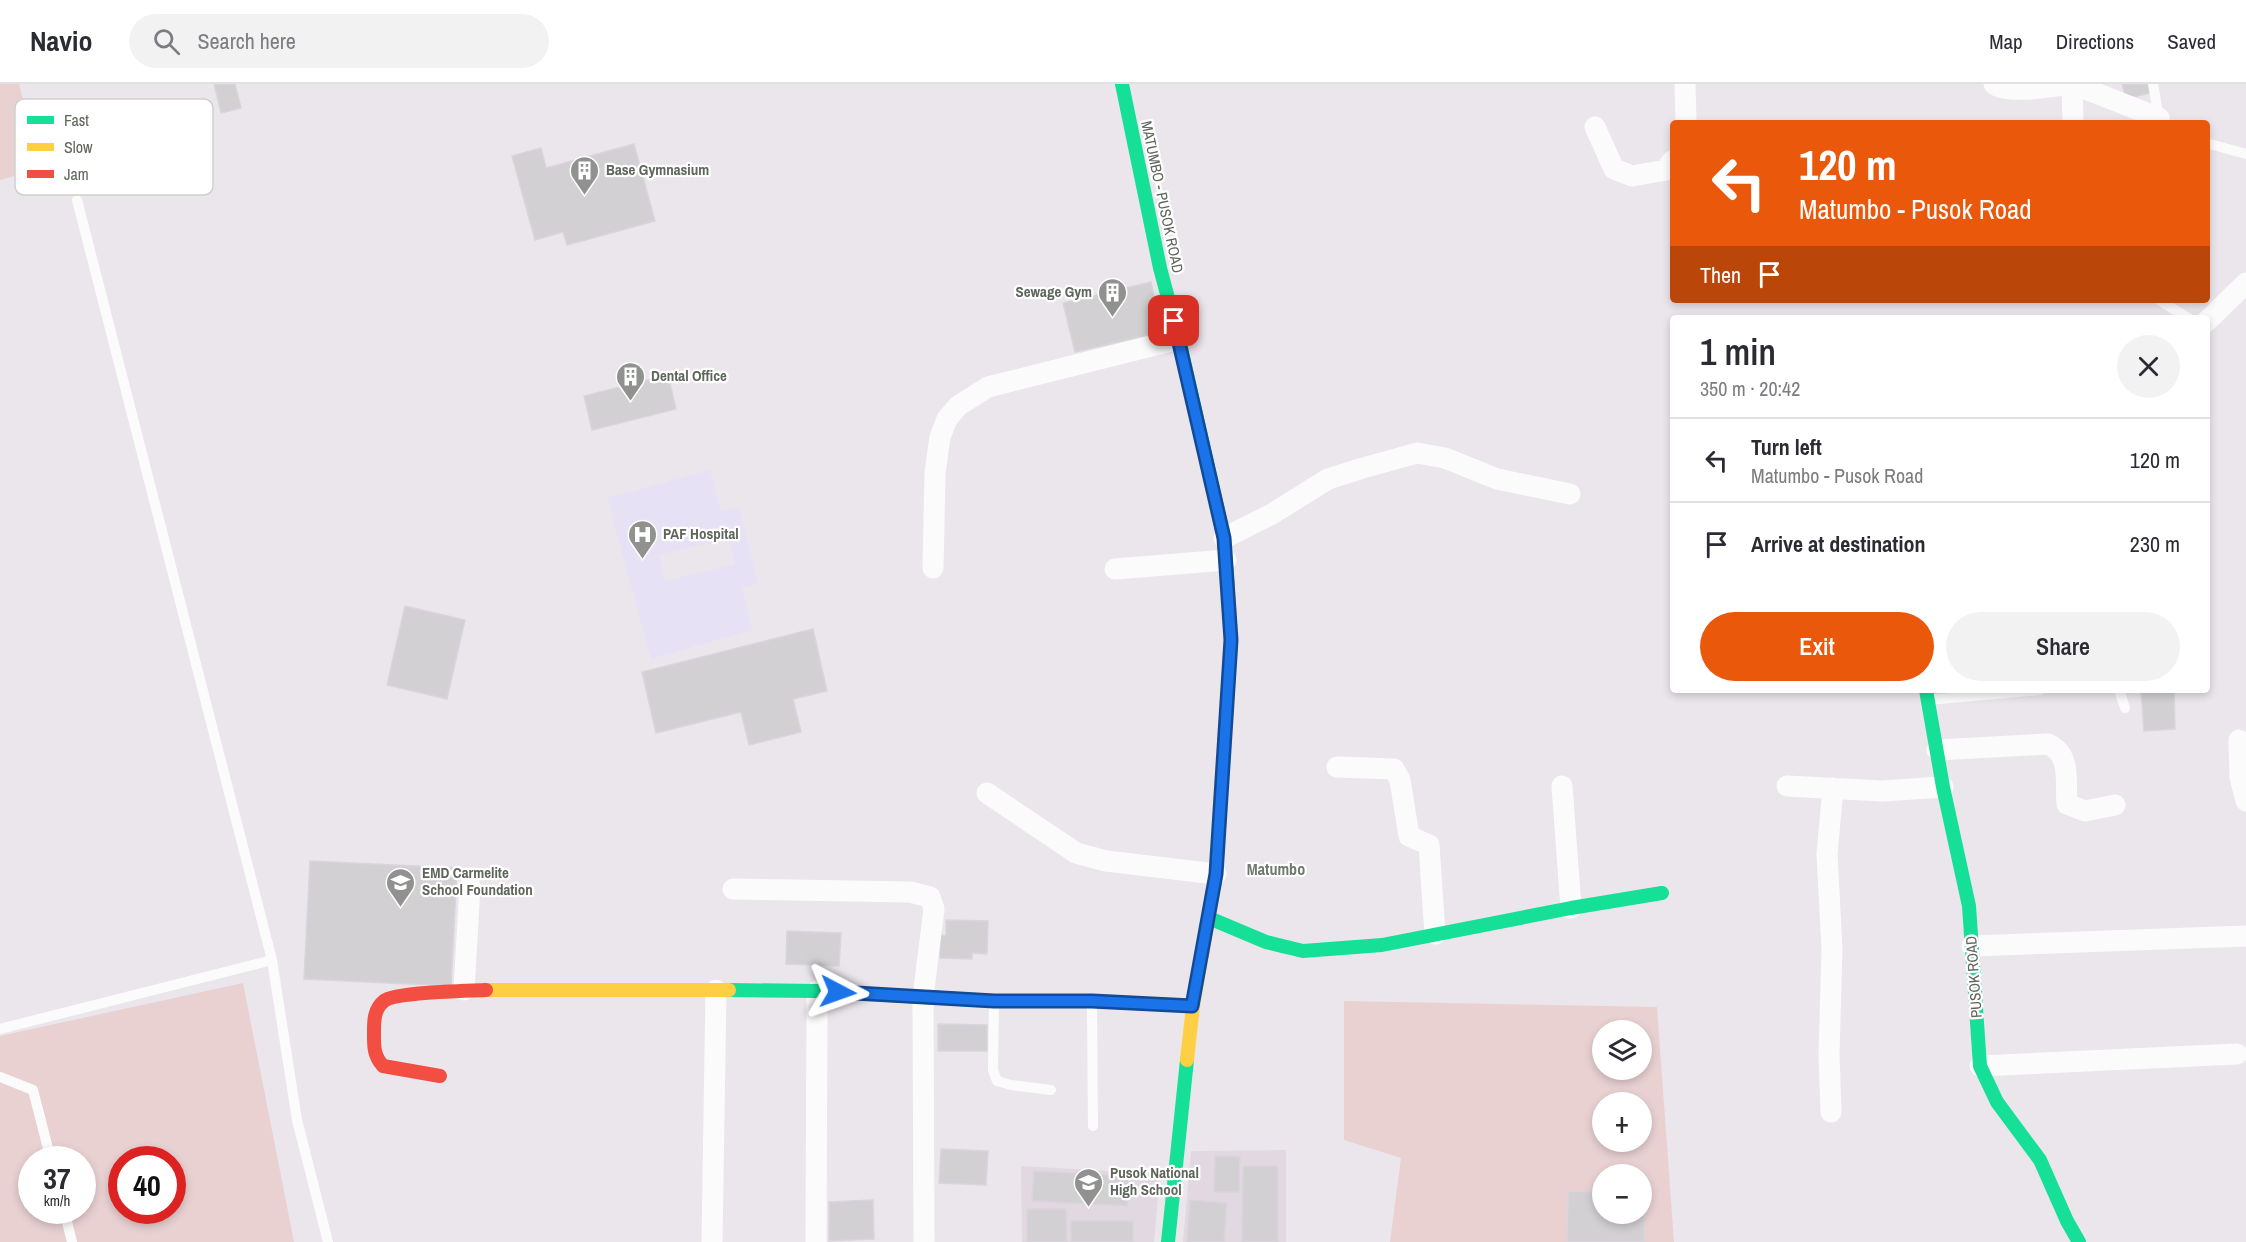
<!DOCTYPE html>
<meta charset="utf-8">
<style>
:root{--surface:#fff;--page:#f2f2f3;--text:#2b2b33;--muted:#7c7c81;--line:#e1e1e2;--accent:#ea580c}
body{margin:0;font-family:"Archivo Narrow",sans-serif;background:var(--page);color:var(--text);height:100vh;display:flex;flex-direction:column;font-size:22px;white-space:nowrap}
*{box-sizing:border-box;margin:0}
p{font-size:20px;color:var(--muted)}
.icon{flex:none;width:33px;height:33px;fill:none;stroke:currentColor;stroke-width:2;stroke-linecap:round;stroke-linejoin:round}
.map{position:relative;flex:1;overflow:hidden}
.drawer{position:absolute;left:1670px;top:231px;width:540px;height:378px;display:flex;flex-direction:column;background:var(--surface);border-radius:6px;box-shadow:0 3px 9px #0003}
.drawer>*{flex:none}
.top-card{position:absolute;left:1670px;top:36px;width:540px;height:183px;border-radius:6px;box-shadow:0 3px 9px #0003;background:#ea580c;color:#fff;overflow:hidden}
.controls{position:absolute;left:1592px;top:936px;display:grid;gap:12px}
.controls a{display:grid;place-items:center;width:60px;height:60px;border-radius:50%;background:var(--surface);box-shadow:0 3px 9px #0003;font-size:30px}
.speed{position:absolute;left:18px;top:1062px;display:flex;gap:12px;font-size:30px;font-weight:700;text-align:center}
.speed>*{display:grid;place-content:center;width:78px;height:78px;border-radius:50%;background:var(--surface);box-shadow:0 3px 9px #0003;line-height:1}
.speed small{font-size:15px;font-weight:400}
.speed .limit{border:9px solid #d22;background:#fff;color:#111}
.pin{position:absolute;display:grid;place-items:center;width:51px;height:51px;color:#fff;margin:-26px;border-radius:12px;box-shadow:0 3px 9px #0006}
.me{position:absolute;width:66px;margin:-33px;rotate:94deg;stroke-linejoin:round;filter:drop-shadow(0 0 4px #0008)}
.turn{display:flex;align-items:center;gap:21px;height:126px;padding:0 30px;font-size:27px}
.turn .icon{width:78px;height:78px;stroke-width:2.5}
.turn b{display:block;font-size:42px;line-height:51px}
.then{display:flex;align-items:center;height:57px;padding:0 30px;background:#0003;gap:12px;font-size:22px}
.round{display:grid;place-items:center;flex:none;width:63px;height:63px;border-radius:32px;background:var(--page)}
.overview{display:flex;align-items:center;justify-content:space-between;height:102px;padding:0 30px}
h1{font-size:36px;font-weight:600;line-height:45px}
.action{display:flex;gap:12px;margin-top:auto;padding:12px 30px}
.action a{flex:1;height:69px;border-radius:36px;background:var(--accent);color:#fff;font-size:24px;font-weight:600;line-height:69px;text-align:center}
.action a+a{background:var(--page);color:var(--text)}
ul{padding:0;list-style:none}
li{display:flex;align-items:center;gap:18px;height:84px;padding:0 30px;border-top:2px solid var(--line)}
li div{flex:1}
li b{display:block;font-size:22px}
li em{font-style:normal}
header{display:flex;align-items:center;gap:36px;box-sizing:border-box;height:84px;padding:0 30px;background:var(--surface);border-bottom:2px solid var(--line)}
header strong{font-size:28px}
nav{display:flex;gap:33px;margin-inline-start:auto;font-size:21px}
.search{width:420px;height:54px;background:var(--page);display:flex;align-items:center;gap:15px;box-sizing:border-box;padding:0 21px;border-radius:33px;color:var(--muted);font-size:22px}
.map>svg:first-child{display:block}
</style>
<header>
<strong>Navio</strong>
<div class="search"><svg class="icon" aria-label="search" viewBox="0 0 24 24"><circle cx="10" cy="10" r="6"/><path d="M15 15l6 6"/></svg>Search here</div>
<nav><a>Map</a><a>Directions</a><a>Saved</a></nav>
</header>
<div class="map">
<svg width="2246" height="1158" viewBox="0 0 2246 1158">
<rect width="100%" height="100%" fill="#ebe6ec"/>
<path fill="#e1d8e2" d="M 1286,1066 L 1286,1158 L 1183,1158 L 1191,1067 Z
M 1021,1082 L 1160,1090 L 1154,1158 L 1022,1158 Z"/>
<path fill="#e7e1f5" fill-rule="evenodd" d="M 710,386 L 721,427 L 739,423 L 758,500 L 742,504 L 753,546 L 651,575 L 607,414 ZM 729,454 L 735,480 L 665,497 L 659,471 Z"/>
<path fill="#e9d1d2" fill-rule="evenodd" d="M 0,0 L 19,0 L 41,85 L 0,96 Z
M 243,899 L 294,1158 L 0,1158 L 0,952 ZM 32,1076 L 82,1076 L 82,1126 L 32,1126 ZM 122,1076 L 172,1076 L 172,1126 L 122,1126 Z
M 1344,917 L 1657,923 L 1674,1158 L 1390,1158 L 1401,1074 L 1344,1056 ZM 1602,946 L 1641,946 L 1641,986 L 1602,986 ZM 1602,1018 L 1641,1018 L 1641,1058 L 1602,1058 ZM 1602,1090 L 1641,1090 L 1641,1130 L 1602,1130 Z"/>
<path fill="#d3d0d4" stroke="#dad4dc" stroke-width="1.5" d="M 214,0 L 235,0 L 241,24 L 221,29 Z
M 2122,0 L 2148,0 L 2150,9 L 2126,15 Z
M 634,60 L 655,137 L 567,161 L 563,148 L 535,156 L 512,72 L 541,64 L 546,84 Z
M 1151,198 L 1162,248 L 1075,268 L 1063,219 Z
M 668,291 L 676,325 L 592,346 L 584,312 Z
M 405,522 L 465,536 L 447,615 L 387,601 Z
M 813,545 L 827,607 L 793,615 L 801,648 L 749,661 L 741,628 L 656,649 L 642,588 Z
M 2141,606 L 2174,606 L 2175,645 L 2144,647 Z
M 310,777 L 457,784 L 451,902 L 304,895 Z
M 946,836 L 988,837 L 987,870 L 972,869 L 972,875 L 940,874 L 940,851 L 946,852 Z
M 787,847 L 841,849 L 839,882 L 786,880 Z
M 938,940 L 987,941 L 987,967 L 938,967 Z
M 941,1065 L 988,1067 L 986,1101 L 939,1099 Z
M 1215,1072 L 1240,1073 L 1239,1108 L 1214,1108 Z
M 1243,1082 L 1278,1082 L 1278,1158 L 1242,1158 Z
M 1034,1087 L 1129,1092 L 1127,1122 L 1032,1117 Z
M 1568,1107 L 1602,1108 L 1602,1130 L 1641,1130 L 1641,1109 L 1645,1109 L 1644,1158 L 1567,1158 Z
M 873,1116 L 874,1155 L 829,1157 L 829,1118 Z
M 1190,1116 L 1227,1119 L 1224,1158 L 1187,1158 Z
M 1027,1125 L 1066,1125 L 1067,1158 L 1027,1158 Z
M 1071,1137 L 1133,1137 L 1133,1158 L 1071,1158 Z"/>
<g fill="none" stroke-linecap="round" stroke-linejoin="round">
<path stroke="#fcfbfc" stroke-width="10" d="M 2153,0 L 2159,35
M 2206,59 L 2246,70
M 77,116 L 272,876 L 297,1036 L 328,1158
M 2159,216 L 2188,234
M 2119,606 L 2125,624
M 1928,616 L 2040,606
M 994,917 L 993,986 L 997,997 L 1011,1001 L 1051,1006
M 1092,920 L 1093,1042
M 0,945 L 272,876
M 0,993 L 33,1006 L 51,1076
M 64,1126 L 72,1158"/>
<path stroke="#fcfbfc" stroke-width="21" d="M 1685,0 L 1686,39
M 1994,0 C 2007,11 2054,2 2072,0
M 2072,0 L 2073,39
M 2073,0 L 2159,34
M 1595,43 L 1614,85 L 1632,92 L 1666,86 L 1672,77
M 2206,238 L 2246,199
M 1224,454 L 1272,430 L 1328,395 L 1363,384 L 1417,369 L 1445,374 L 1497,395 L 1570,410
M 933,484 L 935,389 L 940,353 L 947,335 L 958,322 L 988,303 L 1179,255
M 1115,485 L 1226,476
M 2239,656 L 2240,693 L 2246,717
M 1937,666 L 2048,660 C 2072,671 2065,698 2067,720 L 2085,727 L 2115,721
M 1337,683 L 1394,685 L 1400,696 L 1409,752 L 1429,761 L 1435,850
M 1562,702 L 1571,824
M 1787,702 L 1882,707 L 1943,703
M 987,709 L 1076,769 L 1106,777 L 1216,790
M 733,805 L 910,808 L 930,813 L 934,825 L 923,913 L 924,1158
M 1972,862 L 2246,852
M 464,906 L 470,802
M 1980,982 L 2237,970
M 1831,1028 L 1829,970 L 1832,865 L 1827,770 L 1833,704
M 712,1158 L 716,906
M 816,1158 L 817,907"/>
<path stroke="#16e098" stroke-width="14" d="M 1122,0 L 1160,184 L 1179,255 L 1224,454 L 1228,505
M 1926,606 L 1943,703 L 1969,822 L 1980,982 L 1997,1018 L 2040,1076 L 2067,1137 L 2079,1158
M 1209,834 L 1266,858 L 1303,867 L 1382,861 L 1571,824 L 1662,809
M 729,906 L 817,907 L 994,917 L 1094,917
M 1168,1158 L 1187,976"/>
<path stroke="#ffcf43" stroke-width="14" d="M 486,906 L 729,906
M 1094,917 L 1193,922
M 1187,976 L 1193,922 L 1216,790 L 1231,556 L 1228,505"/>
<path stroke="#f24e42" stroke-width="14" d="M 440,992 L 383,982 C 373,971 374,961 374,947 C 374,937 374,925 384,917 C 395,908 467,907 486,906"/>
</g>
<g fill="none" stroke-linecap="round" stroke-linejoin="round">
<defs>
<path id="route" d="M 838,908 L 994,917 L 1092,917 L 1192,922 L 1216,790 L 1231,556 L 1224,454 L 1174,237"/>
</defs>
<use href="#route" stroke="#114b97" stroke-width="15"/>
<use href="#route" stroke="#1a73e8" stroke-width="10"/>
</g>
<defs>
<symbol id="building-pin" viewBox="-11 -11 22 30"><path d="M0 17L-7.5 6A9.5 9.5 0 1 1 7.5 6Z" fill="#8f928e" stroke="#fff"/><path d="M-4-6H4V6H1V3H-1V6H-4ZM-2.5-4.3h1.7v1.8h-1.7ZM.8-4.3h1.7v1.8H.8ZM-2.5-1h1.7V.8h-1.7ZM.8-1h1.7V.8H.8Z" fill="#fff"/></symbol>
<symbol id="hospital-pin" viewBox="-11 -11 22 30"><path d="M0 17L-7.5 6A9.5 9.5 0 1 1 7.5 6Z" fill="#8f928e" stroke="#fff"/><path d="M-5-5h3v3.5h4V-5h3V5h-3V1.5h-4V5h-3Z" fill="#fff"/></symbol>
<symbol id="school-pin" viewBox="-11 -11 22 30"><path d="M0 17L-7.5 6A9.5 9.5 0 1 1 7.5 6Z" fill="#8f928e" stroke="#fff"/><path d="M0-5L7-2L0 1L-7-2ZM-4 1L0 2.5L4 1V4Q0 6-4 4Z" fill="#fff"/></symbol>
</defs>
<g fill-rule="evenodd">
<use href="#building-pin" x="568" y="70" width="33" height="45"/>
<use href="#building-pin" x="1096" y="192" width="33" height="45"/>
<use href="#building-pin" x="614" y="276" width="33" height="45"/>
<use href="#hospital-pin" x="626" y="434" width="33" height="45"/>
<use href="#school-pin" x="384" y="782" width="33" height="45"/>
<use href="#school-pin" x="1072" y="1082" width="33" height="45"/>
</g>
<g text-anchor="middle" stroke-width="4.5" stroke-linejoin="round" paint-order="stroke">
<g font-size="15" font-weight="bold" fill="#5e655b" stroke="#fff" text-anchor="start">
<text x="606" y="91">Base Gymnasium</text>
<text x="1092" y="213" text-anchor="end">Sewage Gym</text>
<text x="651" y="297">Dental Office</text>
<text x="663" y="455">PAF Hospital</text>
<text x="422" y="794">EMD Carmelite<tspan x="422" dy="17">School Foundation</tspan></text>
<text x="1110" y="1094">Pusok National<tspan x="1110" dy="17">High School</tspan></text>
</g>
<g font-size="15" fill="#5e655b" stroke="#fff">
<text transform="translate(1162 113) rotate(78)" y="5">MATUMBO - PUSOK ROAD</text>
<text transform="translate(1974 893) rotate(-94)" y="5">PUSOK ROAD</text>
</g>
<g font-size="16" font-weight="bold" fill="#70776c" stroke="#fff">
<text x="1276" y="791">Matumbo</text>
</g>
</g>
<rect x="15" y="15" width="198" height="96" rx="9" fill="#fff" stroke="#cfd1ce" stroke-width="1.5"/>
<rect x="27" y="32" width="27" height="8" fill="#16e098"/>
<rect x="27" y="59" width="27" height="8" fill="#ffcf43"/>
<rect x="27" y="86" width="27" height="8" fill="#f24e42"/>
<g font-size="16" fill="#5e655b">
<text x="64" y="42">Fast</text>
<text x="64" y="69">Slow</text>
<text x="64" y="96">Jam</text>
</g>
</svg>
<div class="controls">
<a><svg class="icon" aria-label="layers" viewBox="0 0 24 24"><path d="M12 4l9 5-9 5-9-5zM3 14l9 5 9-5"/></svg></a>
<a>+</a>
<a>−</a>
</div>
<div class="speed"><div>37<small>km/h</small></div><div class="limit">40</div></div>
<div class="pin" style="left:1174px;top:237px;background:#d93025"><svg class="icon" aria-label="arrive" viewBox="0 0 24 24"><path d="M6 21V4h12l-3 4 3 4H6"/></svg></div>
<svg class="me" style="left:838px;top:908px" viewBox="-20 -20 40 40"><path d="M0-17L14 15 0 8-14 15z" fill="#1a73e8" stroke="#fff" stroke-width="4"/></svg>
<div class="top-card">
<div class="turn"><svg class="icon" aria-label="left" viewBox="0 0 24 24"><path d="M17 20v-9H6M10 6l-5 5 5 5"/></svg><div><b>120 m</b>Matumbo - Pusok Road</div></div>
<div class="then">Then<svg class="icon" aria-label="arrive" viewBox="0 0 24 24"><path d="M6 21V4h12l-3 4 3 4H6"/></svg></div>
</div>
<section class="drawer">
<div class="overview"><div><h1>1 min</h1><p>350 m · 20:42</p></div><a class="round"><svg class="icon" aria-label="close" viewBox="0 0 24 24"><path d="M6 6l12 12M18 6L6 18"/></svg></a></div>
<ul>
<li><svg class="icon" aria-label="left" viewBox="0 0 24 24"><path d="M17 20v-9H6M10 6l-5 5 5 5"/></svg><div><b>Turn left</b><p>Matumbo - Pusok Road</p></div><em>120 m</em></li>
<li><svg class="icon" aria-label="arrive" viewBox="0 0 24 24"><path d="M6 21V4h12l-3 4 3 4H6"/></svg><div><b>Arrive at destination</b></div><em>230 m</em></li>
</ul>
<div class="action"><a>Exit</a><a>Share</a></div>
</section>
</div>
